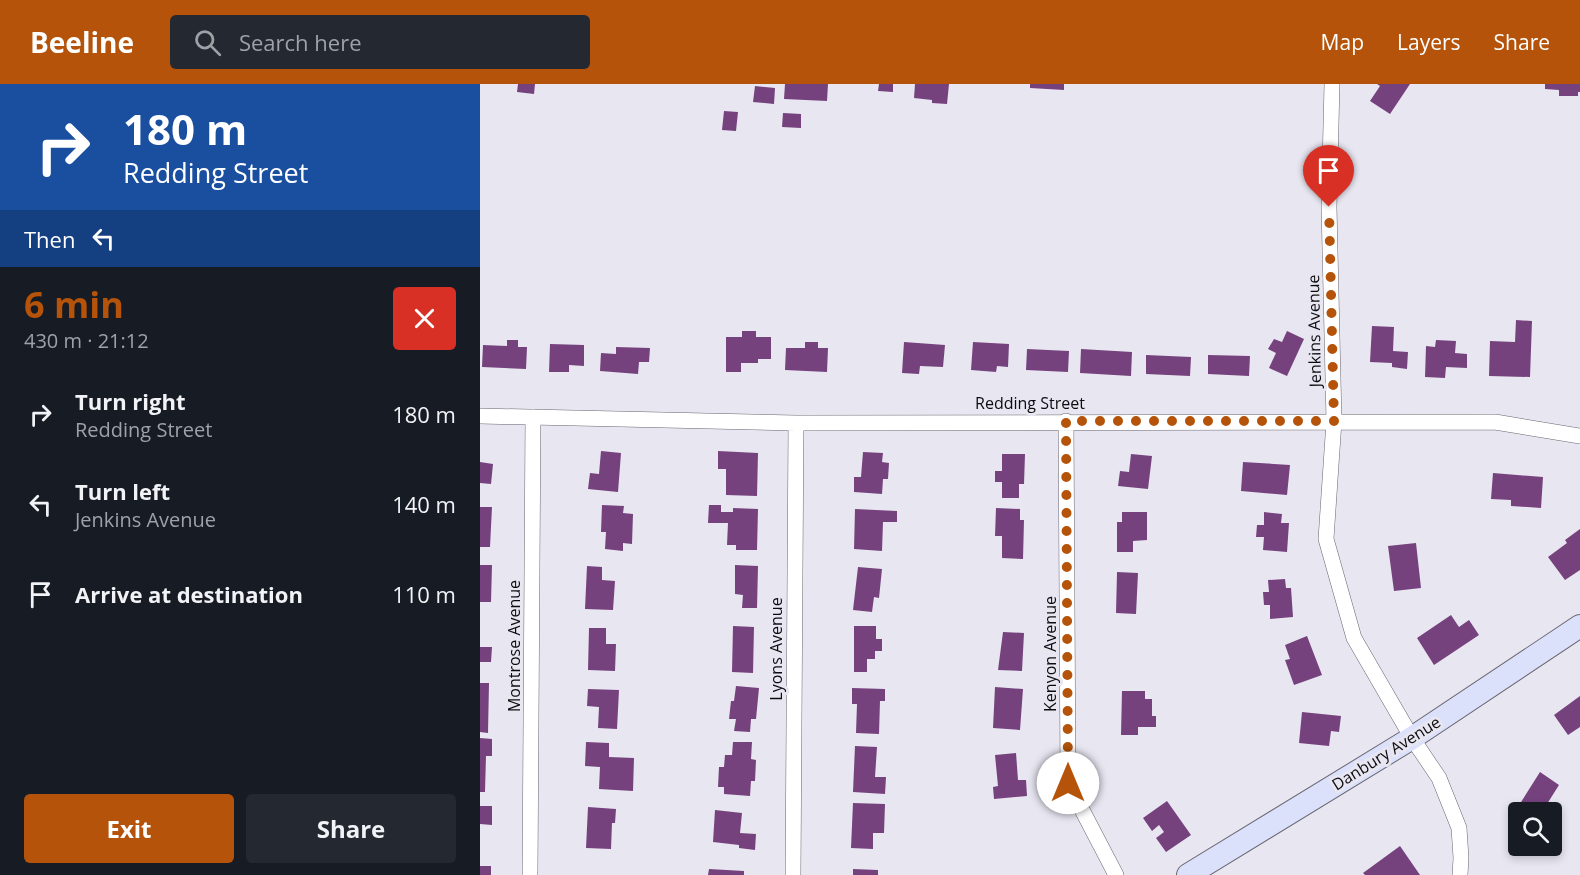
<!DOCTYPE html>
<meta charset="utf-8">
<style>
:root{--surface:#171b24;--page:#242831;--text:#f1f3f6;--muted:#9ea1a6;--accent:#b45309}
body{margin:0;font-family:"Open Sans",sans-serif;background:var(--page);color:var(--text);height:100vh;display:flex;flex-direction:column;font-size:22px;white-space:nowrap}
*{box-sizing:border-box;margin:0}
p{font-size:20px;color:var(--muted)}
.icon{flex:none;width:33px;height:33px;fill:none;stroke:currentColor;stroke-width:2;stroke-linecap:round;stroke-linejoin:round}
.map{position:relative;flex:1;overflow:hidden}
.sheet{display:flex;flex-direction:column;background:var(--surface);width:480px}
.sheet>*{flex:none}
.hud{background:#1a4fa0;color:#fff;overflow:hidden}
.tools{position:absolute;left:1028px;top:718px;display:grid;gap:12px}
.tools a{display:grid;place-items:center;width:54px;height:54px;border-radius:6px;background:var(--surface);box-shadow:0 3px 9px #0003;font-size:30px}
.pin{position:absolute;display:grid;place-items:center;width:51px;height:51px;color:#fff;margin:-62px -26px;border-radius:50% 50% 50% 0;rotate:-45deg;box-shadow:0 0 6px #0007}
.pin .icon{rotate:45deg}
.me{position:absolute;width:66px;margin:-33px;rotate:0deg;stroke-linejoin:round;filter:drop-shadow(0 0 4px #0008)}
.turn{display:flex;align-items:center;gap:21px;height:126px;padding:0 24px;font-size:27px}
.turn .icon{width:78px;height:78px;stroke-width:2.5}
.turn b{display:block;font-size:42px;line-height:51px}
.then{display:flex;align-items:center;height:57px;padding:0 24px;background:#0003;gap:12px;font-size:22px}
.round{display:grid;place-items:center;flex:none;width:63px;height:63px;border-radius:6px;background:var(--page)}
.summary{display:flex;align-items:center;justify-content:space-between;height:102px;padding:0 24px}
h1{font-size:36px;font-weight:700;line-height:45px;color:var(--accent)}
.cta{display:flex;gap:12px;margin-top:auto;padding:12px 24px}
.cta a{flex:1;height:69px;border-radius:6px;background:var(--accent);color:#fff;font-size:24px;font-weight:700;line-height:69px;text-align:center}
.cta a+a{background:var(--page);color:var(--text)}
ul{padding:0;list-style:none}
li{display:flex;align-items:center;gap:18px;height:90px;padding:0 24px}
li div{flex:1}
li b{display:block;font-size:22px}
li em{font-style:normal}
header{display:flex;align-items:center;gap:36px;box-sizing:border-box;height:84px;padding:0 30px;background:var(--accent);color:#fff}
header strong{font-size:28px}
nav{display:flex;gap:33px;margin-inline-start:auto;font-size:21px}
.search{width:420px;height:54px;background:var(--page);display:flex;align-items:center;gap:15px;box-sizing:border-box;padding:0 21px;border-radius:6px;color:var(--muted);font-size:22px}
main{display:flex;flex:1;min-height:0}
.map>svg:first-child{display:block}
</style>
<header>
<strong>Beeline</strong>
<div class="search"><svg class="icon" aria-label="search" viewBox="0 0 24 24"><circle cx="10" cy="10" r="6"/><path d="M15 15l6 6"/></svg>Search here</div>
<nav><a>Map</a><a>Layers</a><a>Share</a></nav>
</header>
<main>
<section class="sheet">
<div class="hud">
<div class="turn"><svg class="icon" aria-label="right" viewBox="0 0 24 24"><path d="M7 20v-9h11M14 6l5 5-5 5"/></svg><div><b>180 m</b>Redding Street</div></div>
<div class="then">Then<svg class="icon" aria-label="left" viewBox="0 0 24 24"><path d="M17 20v-9H6M10 6l-5 5 5 5"/></svg></div>
</div>
<div class="summary"><div><h1>6 min</h1><p>430 m · 21:12</p></div><a class="round" style="background:#d93025;color:#fff"><svg class="icon" aria-label="close" viewBox="0 0 24 24"><path d="M6 6l12 12M18 6L6 18"/></svg></a></div>
<ul>
<li><svg class="icon" aria-label="right" viewBox="0 0 24 24"><path d="M7 20v-9h11M14 6l5 5-5 5"/></svg><div><b>Turn right</b><p>Redding Street</p></div><em>180 m</em></li>
<li><svg class="icon" aria-label="left" viewBox="0 0 24 24"><path d="M17 20v-9H6M10 6l-5 5 5 5"/></svg><div><b>Turn left</b><p>Jenkins Avenue</p></div><em>140 m</em></li>
<li><svg class="icon" aria-label="arrive" viewBox="0 0 24 24"><path d="M6 21V4h12l-3 4 3 4H6"/></svg><div><b>Arrive at destination</b></div><em>110 m</em></li>
</ul>
<div class="cta"><a>Exit</a><a>Share</a></div>
</section>
<div class="map">
<svg width="1100" height="791" viewBox="0 0 1100 791">
<rect width="100%" height="100%" fill="#e8e6f1"/>
<path fill="#75427e" d="M 38,0 L 55,0 L 54,10 L 37,8 Z
M 305,0 L 348,0 L 347,17 L 304,15 Z
M 399,0 L 413,0 L 413,8 L 398,7 Z
M 435,0 L 469,0 L 467,20 L 452,19 L 452,16 L 434,14 Z
M 550,0 L 584,0 L 584,6 L 550,4 Z
M 897,0 L 930,0 L 910,30 L 890,17 L 900,2 Z
M 1065,0 L 1100,0 L 1100,8 L 1098,8 L 1098,12 L 1079,12 L 1079,6 L 1065,5 Z
M 275,2 L 295,4 L 294,20 L 273,18 Z
M 244,27 L 258,28 L 256,47 L 242,46 Z
M 303,29 L 321,30 L 321,44 L 302,43 Z
M 1036,236 L 1052,237 L 1050,293 L 1009,292 L 1010,257 L 1035,258 Z
M 892,242 L 914,243 L 913,267 L 928,268 L 927,285 L 912,283 L 912,279 L 890,278 Z
M 262,247 L 276,247 L 276,253 L 291,253 L 291,275 L 278,275 L 278,279 L 261,279 L 261,288 L 246,288 L 246,253 L 262,253 Z
M 807,247 L 824,255 L 807,292 L 789,284 L 796,269 L 788,265 L 794,255 L 802,258 Z
M 27,256 L 38,256 L 38,263 L 47,263 L 46,285 L 2,283 L 3,261 L 27,262 Z
M 956,256 L 976,257 L 975,269 L 987,270 L 987,284 L 966,283 L 965,294 L 945,293 L 946,262 L 955,263 Z
M 325,258 L 338,258 L 338,264 L 348,264 L 347,288 L 305,286 L 306,264 L 325,264 Z
M 424,258 L 465,261 L 463,283 L 440,282 L 439,290 L 422,289 Z
M 493,258 L 529,260 L 528,283 L 517,282 L 516,288 L 491,286 Z
M 70,260 L 104,261 L 104,282 L 89,281 L 89,288 L 69,288 Z
M 136,263 L 170,264 L 169,278 L 159,278 L 158,290 L 120,287 L 121,269 L 136,270 Z
M 547,265 L 589,267 L 588,288 L 546,286 Z
M 601,265 L 652,268 L 651,292 L 600,289 Z
M 666,271 L 711,273 L 710,292 L 666,290 Z
M 728,271 L 770,272 L 769,292 L 728,290 Z
M 121,367 L 141,369 L 138,408 L 108,405 L 110,389 L 119,390 Z
M 238,367 L 278,369 L 277,412 L 246,411 L 246,385 L 238,385 Z
M 383,368 L 403,369 L 402,378 L 409,379 L 408,395 L 403,395 L 402,410 L 374,408 L 374,393 L 381,393 Z
M 522,370 L 545,370 L 544,400 L 539,400 L 539,414 L 522,414 L 522,398 L 515,398 L 515,387 L 522,387 Z
M 651,370 L 672,372 L 668,405 L 638,402 L 640,387 L 649,388 Z
M 0,378 L 13,380 L 11,400 L 0,399 Z
M 763,378 L 810,381 L 807,411 L 761,407 Z
M 1013,389 L 1063,393 L 1061,424 L 1031,422 L 1031,416 L 1011,415 Z
M 122,421 L 144,422 L 143,429 L 153,430 L 152,460 L 143,459 L 143,467 L 125,465 L 126,448 L 121,448 Z
M 229,421 L 241,421 L 241,428 L 253,428 L 253,424 L 278,425 L 277,466 L 256,466 L 256,461 L 247,461 L 248,439 L 228,439 Z
M 0,423 L 12,423 L 10,463 L 0,463 Z
M 516,424 L 540,425 L 540,436 L 544,436 L 543,475 L 522,474 L 522,452 L 515,452 Z
M 375,425 L 417,427 L 417,438 L 403,438 L 402,467 L 374,465 Z
M 642,428 L 667,428 L 667,456 L 653,457 L 653,468 L 637,468 L 637,438 L 642,438 Z
M 784,428 L 802,430 L 801,439 L 809,439 L 807,468 L 783,466 L 784,453 L 776,453 L 777,441 L 784,441 Z
M 1100,445 L 1100,486 L 1085,496 L 1068,473 L 1087,459 L 1085,456 Z
M 936,459 L 941,504 L 914,507 L 908,462 Z
M 0,481 L 12,481 L 11,518 L 0,518 Z
M 255,481 L 278,482 L 277,524 L 262,524 L 263,511 L 255,510 Z
M 107,482 L 122,483 L 122,496 L 135,497 L 133,526 L 105,525 Z
M 378,483 L 402,485 L 399,514 L 394,513 L 392,528 L 373,526 Z
M 637,488 L 658,489 L 656,530 L 636,529 Z
M 805,495 L 806,504 L 811,504 L 813,533 L 790,535 L 790,521 L 784,521 L 783,508 L 789,508 L 788,496 Z
M 971,531 L 979,543 L 989,536 L 999,551 L 954,581 L 937,554 Z
M 253,542 L 274,543 L 273,589 L 252,588 Z
M 374,542 L 396,542 L 396,555 L 402,555 L 402,567 L 395,567 L 395,575 L 387,575 L 387,588 L 374,588 Z
M 109,544 L 126,544 L 126,560 L 136,560 L 135,587 L 108,586 Z
M 523,548 L 544,549 L 542,587 L 518,586 Z
M 827,552 L 842,591 L 814,601 L 805,576 L 810,575 L 805,561 Z
M 0,563 L 12,563 L 11,578 L 0,578 Z
M 0,599 L 9,599 L 8,649 L 0,648 Z
M 256,602 L 279,604 L 276,635 L 271,635 L 270,648 L 254,647 L 256,635 L 249,635 L 251,617 L 254,617 Z
M 515,603 L 543,605 L 540,646 L 513,644 Z
M 372,604 L 405,605 L 405,617 L 400,617 L 399,650 L 376,649 L 377,620 L 372,620 Z
M 108,605 L 139,606 L 137,645 L 118,644 L 119,623 L 107,622 Z
M 642,607 L 665,607 L 665,615 L 672,615 L 672,632 L 676,632 L 676,643 L 658,643 L 658,651 L 641,651 Z
M 1100,612 L 1100,643 L 1088,651 L 1074,631 Z
M 822,628 L 861,632 L 859,648 L 851,647 L 849,662 L 819,659 Z
M 0,654 L 12,655 L 12,672 L 6,672 L 5,708 L 0,708 Z
M 106,658 L 129,659 L 129,673 L 154,674 L 153,707 L 119,705 L 120,683 L 105,682 Z
M 253,658 L 272,658 L 271,675 L 276,676 L 275,697 L 271,697 L 270,712 L 244,710 L 244,703 L 238,703 L 239,683 L 244,683 L 245,671 L 252,671 Z
M 375,662 L 397,663 L 395,693 L 406,693 L 405,710 L 373,708 Z
M 536,669 L 538,696 L 546,696 L 547,712 L 514,715 L 513,703 L 518,702 L 515,671 Z
M 1060,688 L 1079,701 L 1067,720 L 1072,723 L 1068,729 L 1038,729 L 1038,743 L 1029,737 Z
M 687,717 L 711,751 L 686,768 L 676,754 L 684,748 L 679,741 L 672,747 L 663,734 Z
M 373,719 L 405,720 L 404,749 L 393,749 L 393,765 L 371,764 Z
M 0,722 L 12,722 L 12,741 L 0,740 Z
M 108,723 L 136,725 L 135,739 L 132,739 L 131,765 L 106,764 Z
M 235,726 L 262,729 L 260,749 L 276,750 L 275,766 L 259,764 L 259,761 L 233,758 Z
M 920,762 L 940,791 L 885,791 L 883,789 Z
M 0,782 L 11,782 L 11,791 L 0,791 Z
M 229,785 L 264,787 L 264,791 L 228,791 Z
M 373,785 L 398,786 L 398,791 L 373,791 Z"/>
<g fill="none" stroke-linecap="round" stroke-linejoin="round">
<defs>
<path id="street" d="M 852,0 L 849,123 L 854,337 L 846,455 L 874,554 L 932,654 L 959,694 L 979,744 L 981,774 L 980,791
M 0,332 L 316,339 L 1015,338 L 1100,352
M 586,337 L 588,699 L 636,791
M 50,791 L 53,333
M 313,791 L 316,339"/>
<path id="secondary" d="M 708,791 L 932,654 L 1100,542"/>
</defs>
<use href="#street" stroke="#696670" stroke-width="16"/>
<use href="#secondary" stroke="#696670" stroke-width="24"/>
<use href="#street" stroke="#fff" stroke-width="15"/>
<use href="#secondary" stroke="#dbe0fb" stroke-width="22"/>
</g>
<g fill="none" stroke-linecap="round" stroke-linejoin="round">
<path stroke="#b45309" stroke-width="10" stroke-dasharray="0 18" d="M 588,699 L 586,337 L 854,337 L 849,123"/>
</g>
<g text-anchor="middle" stroke-width="6" stroke-linejoin="round" paint-order="stroke">
<g font-size="16" fill="#0c0b0e" stroke="#e8e6f1">
<text transform="translate(834 247) rotate(-91)" y="6">Jenkins Avenue</text>
<text x="550" y="325">Redding Street</text>
<text transform="translate(34 562) rotate(-90)" y="6">Montrose Avenue</text>
<text transform="translate(296 565) rotate(-90)" y="6">Lyons Avenue</text>
<text transform="translate(570 570) rotate(-90)" y="6">Kenyon Avenue</text>
<text transform="translate(906 669) rotate(-32)" y="6">Danbury Avenue</text>
</g>
</g>
</svg>
<div class="tools">
<a><svg class="icon" aria-label="search" viewBox="0 0 24 24"><circle cx="10" cy="10" r="6"/><path d="M15 15l6 6"/></svg></a>
</div>
<div class="pin" style="left:849px;top:123px;background:#d93025"><svg class="icon" aria-label="arrive" viewBox="0 0 24 24"><path d="M6 21V4h12l-3 4 3 4H6"/></svg></div>
<svg class="me" style="left:588px;top:699px" viewBox="-20 -20 40 40"><circle r="19" fill="#fff"/><path d="M0-13L10 11 0 6-10 11z" fill="#b45309"/></svg>
</div>
</main>
